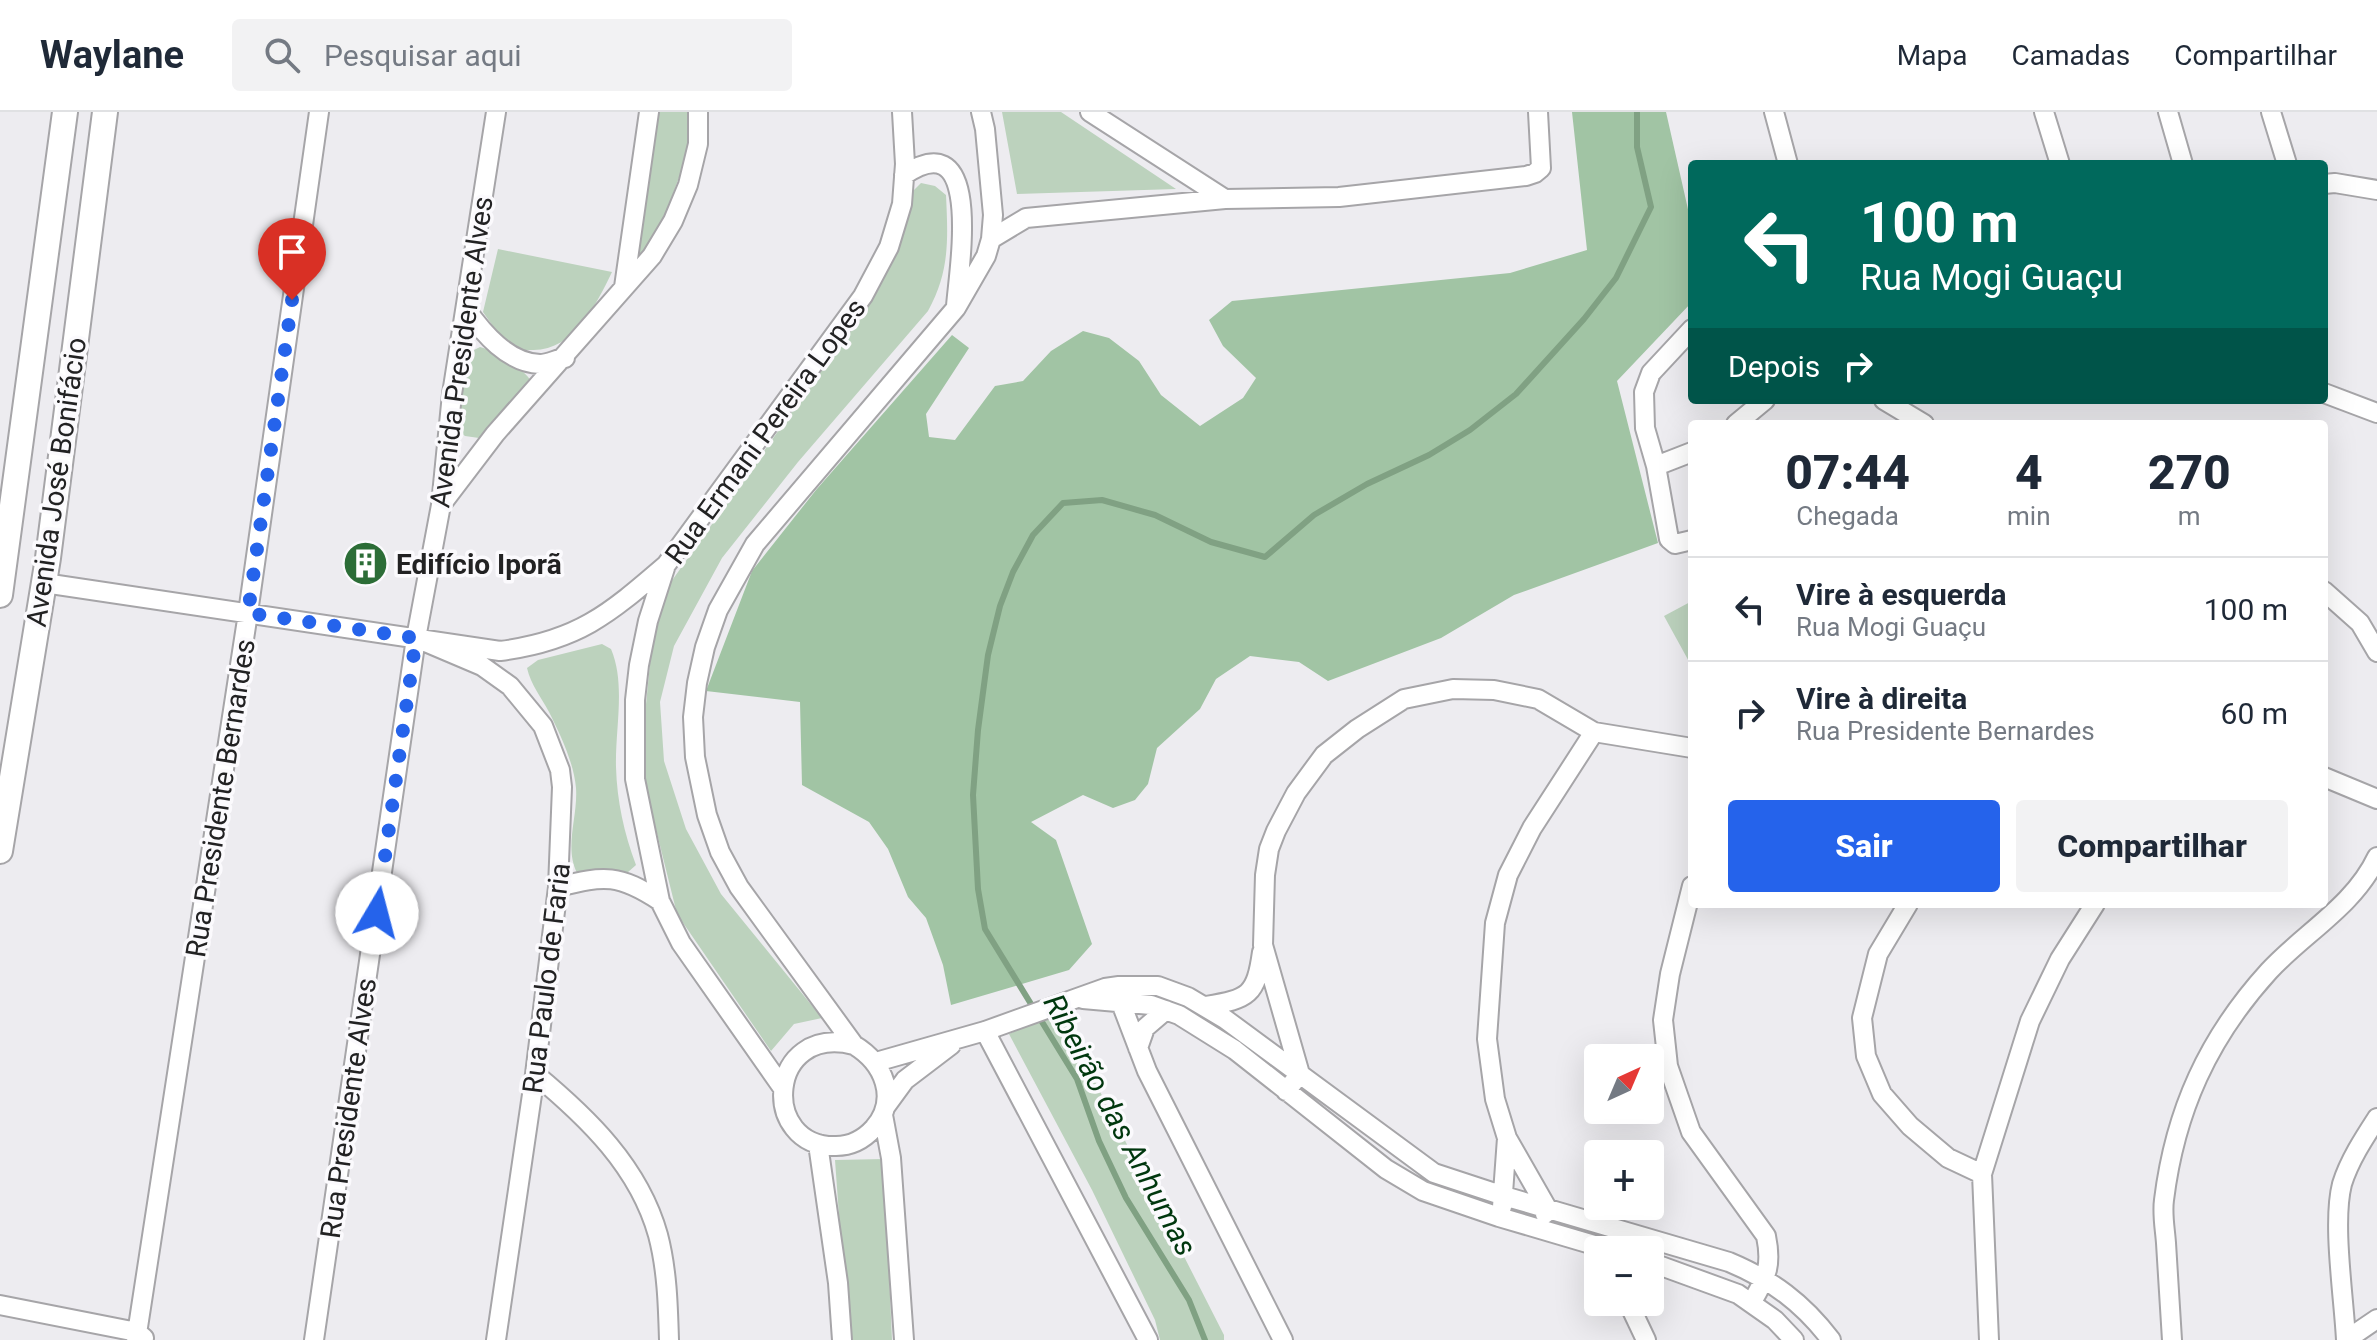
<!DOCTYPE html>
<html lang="pt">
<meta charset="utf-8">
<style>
:root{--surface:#fff;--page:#f2f2f3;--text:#1f2937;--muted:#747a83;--line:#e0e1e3;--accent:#2563eb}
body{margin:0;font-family:Roboto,sans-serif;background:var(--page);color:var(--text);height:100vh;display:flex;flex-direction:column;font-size:30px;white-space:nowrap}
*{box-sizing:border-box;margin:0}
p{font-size:26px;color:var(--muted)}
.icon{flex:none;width:44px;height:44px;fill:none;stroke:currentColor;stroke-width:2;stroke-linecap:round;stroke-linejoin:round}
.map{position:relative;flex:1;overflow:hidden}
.panel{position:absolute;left:1688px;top:308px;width:640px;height:488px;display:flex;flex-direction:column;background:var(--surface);border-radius:8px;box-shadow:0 8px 32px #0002}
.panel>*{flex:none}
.guide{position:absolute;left:1688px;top:48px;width:640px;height:244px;border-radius:8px;box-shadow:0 8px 32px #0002;background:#00695c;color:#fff;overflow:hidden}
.needle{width:52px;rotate:44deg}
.controls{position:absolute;left:1584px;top:932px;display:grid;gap:16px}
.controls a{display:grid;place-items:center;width:80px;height:80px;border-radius:8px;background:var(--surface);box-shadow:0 8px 32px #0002;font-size:40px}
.pin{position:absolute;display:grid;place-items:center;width:68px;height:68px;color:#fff;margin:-82px -34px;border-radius:50% 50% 50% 0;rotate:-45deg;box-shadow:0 0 8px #0007}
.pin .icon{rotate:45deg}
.me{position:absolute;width:88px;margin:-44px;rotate:8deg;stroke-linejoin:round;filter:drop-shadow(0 0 6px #0008)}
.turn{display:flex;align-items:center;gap:28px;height:168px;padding:0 40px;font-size:36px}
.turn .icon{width:104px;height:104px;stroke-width:2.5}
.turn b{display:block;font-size:56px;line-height:68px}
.then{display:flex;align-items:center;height:76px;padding:0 40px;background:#0003;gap:16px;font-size:30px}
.eta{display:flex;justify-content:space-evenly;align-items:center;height:136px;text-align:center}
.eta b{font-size:48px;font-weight:800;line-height:56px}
.action{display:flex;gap:16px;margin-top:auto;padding:16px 40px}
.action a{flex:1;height:92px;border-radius:8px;background:var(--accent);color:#fff;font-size:32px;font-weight:800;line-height:92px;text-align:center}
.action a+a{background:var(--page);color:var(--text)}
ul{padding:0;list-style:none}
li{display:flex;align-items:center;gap:24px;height:104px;padding:0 40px;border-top:2px solid var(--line)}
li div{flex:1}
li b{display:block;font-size:30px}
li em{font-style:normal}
header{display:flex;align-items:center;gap:48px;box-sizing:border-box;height:112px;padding:0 40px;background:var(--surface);border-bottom:2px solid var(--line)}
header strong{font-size:38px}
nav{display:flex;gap:44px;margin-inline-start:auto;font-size:28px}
.search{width:560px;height:72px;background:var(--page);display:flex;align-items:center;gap:20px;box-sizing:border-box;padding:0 28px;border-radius:8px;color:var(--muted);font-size:30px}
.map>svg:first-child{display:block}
</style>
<header>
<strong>Waylane</strong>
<div class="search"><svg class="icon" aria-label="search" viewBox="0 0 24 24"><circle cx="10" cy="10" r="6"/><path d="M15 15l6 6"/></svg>Pesquisar aqui</div>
<nav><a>Mapa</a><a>Camadas</a><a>Compartilhar</a></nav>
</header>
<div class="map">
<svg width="2377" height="1228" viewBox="0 0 2377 1228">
<rect width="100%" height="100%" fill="#edecf0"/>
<path fill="#bcd2bd" d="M 652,0 L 687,0 L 693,27 L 655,131 L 640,148 L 630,141 Z
M 1002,0 L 1061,0 L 1176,77 L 1017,82 Z
M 921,71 L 935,74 L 946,83 C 948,127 950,159 928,199 L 798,350 L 722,446 L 674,534 L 660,590 L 664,649 L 686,717 L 721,782 L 822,906 L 794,912 L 771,939 L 677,802 L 640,653 L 656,491 L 879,177 L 913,79 Z
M 498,137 L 612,160 C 596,193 573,240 531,238 C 528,238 520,238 518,237 C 503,230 492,213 483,200 Z
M 480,235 C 497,239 522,255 532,270 L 479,326 L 465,324 L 455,315 L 466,242 Z
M 1692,489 L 1692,555 L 1664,504 Z
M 602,532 L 611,537 C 626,572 615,617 616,655 C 617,689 624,721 636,753 L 627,761 L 577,761 C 564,735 578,705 576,676 C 574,651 560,622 549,600 C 541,585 531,573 527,556 L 538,548 Z
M 1059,899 L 1224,1223 L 1224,1228 L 1160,1228 L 1155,1208 L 1092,1078 L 1009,922 Z
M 884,1047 L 892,1228 L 848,1228 L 835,1048 Z"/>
<path fill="#a1c4a4" d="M 1572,0 L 1666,0 L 1692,115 L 1692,190 L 1617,269 L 1658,431 L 1514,483 L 1441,526 L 1328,569 L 1299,550 L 1250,544 L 1216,567 L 1200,597 L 1157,636 L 1148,672 L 1135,688 L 1113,696 L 1083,683 L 1031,710 L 1056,728 L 1092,832 L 1069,858 L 951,893 L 943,853 L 926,806 L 908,785 L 888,737 L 869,710 L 802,673 L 800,590 L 706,579 L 752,459 L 816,378 L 952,223 L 969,236 L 926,302 L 929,325 L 955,328 L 995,274 L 1023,269 L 1051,239 L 1083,219 L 1109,226 L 1139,249 L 1161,283 L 1200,314 L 1243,286 L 1256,266 L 1223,234 L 1209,208 L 1232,189 L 1510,161 L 1587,138 Z"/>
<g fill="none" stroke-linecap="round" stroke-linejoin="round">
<path stroke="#80a183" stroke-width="6" d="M 1205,1228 L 1189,1188 L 1126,1086 L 1099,1029 L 1077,967 L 985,817 L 978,777 L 973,683 L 978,618 L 988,543 L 1000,494 L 1013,460 L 1033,423 L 1063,391 L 1102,388 L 1155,403 L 1211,430 L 1265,445 L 1314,403 L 1367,372 L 1429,343 L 1470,318 L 1516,282 L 1584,207 L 1616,166 L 1651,95 L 1637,35 L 1637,0"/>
<defs>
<path id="minor" d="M 1090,0 L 1225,87
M 1774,0 L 1788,52
M 2044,0 L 2060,52
M 2168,0 L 2183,52
M 2271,0 L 2287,52
M 904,63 C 984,9 959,156 956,194
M 2324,72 L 2335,71 L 2377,78
M 991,127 L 1026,106 L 1225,87 L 1339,85 L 1526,64 L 1535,61 L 1541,56 L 1538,0
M 624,175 L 649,0
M 466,197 C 483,221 508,251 540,252 C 548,252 557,247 565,246
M 1692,217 L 1651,261 L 1644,280 L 1645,316 L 1656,354 L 1669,427 L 1675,432 L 1692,428
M 2324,281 L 2377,301
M 1884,288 L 1924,312
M 1736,312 L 1765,288
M 1656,354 L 1692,340
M 441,393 L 495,322 L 652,144 L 673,109 L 688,73 L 698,32 L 698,0
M 44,471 L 500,539 C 578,529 609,502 666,453
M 2324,479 L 2360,511 L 2377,540
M 416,526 L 482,554 L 510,574 L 543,614 L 560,658 L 562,675 L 558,775 L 535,962 L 496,1228
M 2324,665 L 2377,687
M 1692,774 L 1670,862 L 1663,908 L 1668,954 L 1691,1020 L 1766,1124 C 1772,1153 1767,1164 1752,1190
M 558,775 C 605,763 619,762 660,789
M 1908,792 L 1878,842 L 1862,906 L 1866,944 L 1882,982 L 1910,1014 L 1948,1046 L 1982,1062
M 1120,880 L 1121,891 L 1147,959 L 1283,1228
M 1083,887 L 1151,893 L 1179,903 L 1235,938 L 1386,1057 L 1423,1079 L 1499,1105 L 1611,1138
M 1206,894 C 1249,887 1256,883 1262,840
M 985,919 L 1148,1228
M 854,933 C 767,911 759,1036 836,1034 C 851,1034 864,1027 874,1016 C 899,987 884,951 854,933 L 739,775 L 720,740 L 707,703 L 695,645 L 693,605 L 697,571 L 705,535 L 718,498 L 755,432 L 956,196 L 986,144 L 991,127 L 993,103 L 985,17 L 981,0
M 1138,936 L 1145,916 L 1166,898
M 876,950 L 985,919 L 1105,876 L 1119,874 L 1158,874 L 1188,885 L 1225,907 L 1434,1061 L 1504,1084 L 1729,1150 C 1772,1168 1803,1191 1831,1228
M 535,962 C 588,1006 639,1055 658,1123 C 667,1157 668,1193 669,1228
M 782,975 L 681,831 L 660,789 L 635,667 L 635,588 L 639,553 L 648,509 L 666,453 L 863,184 L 889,135 L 902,92 L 905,52 L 902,0
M 1286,979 L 1300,962 L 1263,833 L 1265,763 L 1269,737 L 1276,719 L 1296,681 L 1324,643 L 1357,617 L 1404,587 L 1453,577 L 1494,578 L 1538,587 L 1594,620 L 1692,636
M 886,994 L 905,968 L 951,933
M 883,1003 L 891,1046 L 904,1228
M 818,1032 L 838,1171 L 842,1228
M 1502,1095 L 1507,1026
M 1545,1102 L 1547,1096 L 1507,1026 L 1495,987 L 1487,927 L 1495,811 L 1508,763 L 1532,716 L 1594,620
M 1650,1150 L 1738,1182 L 1775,1208 L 1794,1228
M 1628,1190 L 1646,1228
M 0,1193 L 137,1220 L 144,1226
M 136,1228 L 248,501 L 319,0
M 314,1228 L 416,526 L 441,393 L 452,282 L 496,0
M 1989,1228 L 1982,1062 L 2030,909 L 2060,847 L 2095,792
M 2172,1228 C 2170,1196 2168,1163 2166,1131 C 2165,1117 2162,1102 2164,1088 C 2175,999 2208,926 2269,859 C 2304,821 2354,794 2377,745
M 2346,1228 C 2344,1186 2332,1111 2342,1072 C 2349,1049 2364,1026 2377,1006
M 2346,1228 L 2377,1207"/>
<path id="major" d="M 0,483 L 65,0
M 0,739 L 48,446 L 105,0"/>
</defs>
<use href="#minor" stroke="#a6a5a8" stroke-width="22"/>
<use href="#major" stroke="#a6a5a8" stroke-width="28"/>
<use href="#minor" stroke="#fff" stroke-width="18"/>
<use href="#major" stroke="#fff" stroke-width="24"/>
</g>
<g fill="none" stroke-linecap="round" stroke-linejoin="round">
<path stroke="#2563eb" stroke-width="14" stroke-dasharray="0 25.2" d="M 292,188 L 248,501 L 416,526 L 377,801"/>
</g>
<defs>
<symbol id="building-disc" viewBox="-11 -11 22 22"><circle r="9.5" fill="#2c6d37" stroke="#fbfafd"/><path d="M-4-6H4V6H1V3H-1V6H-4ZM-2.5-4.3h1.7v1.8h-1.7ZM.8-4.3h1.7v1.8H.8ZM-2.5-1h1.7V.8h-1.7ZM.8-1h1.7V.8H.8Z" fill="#fff"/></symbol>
</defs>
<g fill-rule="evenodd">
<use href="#building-disc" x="340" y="426" width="51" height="51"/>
</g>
<g text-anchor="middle" stroke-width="7" stroke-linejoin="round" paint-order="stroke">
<g font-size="28" fill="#222223" stroke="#fbfafd">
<text transform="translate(461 240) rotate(-82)" y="10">Avenida Presidente Alves</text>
<text transform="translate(765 319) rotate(-54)" y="10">Rua Ermani Pereira Lopes</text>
<text transform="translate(56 370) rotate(-82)" y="10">Avenida José Bonifácio</text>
<text transform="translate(220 686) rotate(-81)" y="10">Rua Presidente Bernardes</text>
<text transform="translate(546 866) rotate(-83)" y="10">Rua Paulo de Faria</text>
<text transform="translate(348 996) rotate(-82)" y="10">Rua Presidente Alves</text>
</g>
<g font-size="28" font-weight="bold" fill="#222223" stroke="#fbfafd" text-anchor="start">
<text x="396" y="462">Edifício Iporã</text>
</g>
<g font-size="30" font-style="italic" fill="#00370e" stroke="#fbfafd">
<text transform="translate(1120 1013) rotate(62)" y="10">Ribeirão das Anhumas</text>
</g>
</g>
</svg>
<div class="controls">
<a><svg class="needle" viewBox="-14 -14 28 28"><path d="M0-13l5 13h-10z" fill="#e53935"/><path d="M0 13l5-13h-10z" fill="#747a83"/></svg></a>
<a>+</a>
<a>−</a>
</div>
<div class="pin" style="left:292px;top:188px;background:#d93025"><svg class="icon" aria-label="arrive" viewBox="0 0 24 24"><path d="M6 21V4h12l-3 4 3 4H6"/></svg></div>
<svg class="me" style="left:377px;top:801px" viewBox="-20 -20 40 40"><circle r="19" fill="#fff"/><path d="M0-13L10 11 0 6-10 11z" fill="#2563eb"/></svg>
<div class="guide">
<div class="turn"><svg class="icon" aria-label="left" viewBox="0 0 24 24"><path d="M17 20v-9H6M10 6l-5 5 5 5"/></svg><div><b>100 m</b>Rua Mogi Guaçu</div></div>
<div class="then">Depois<svg class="icon" aria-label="right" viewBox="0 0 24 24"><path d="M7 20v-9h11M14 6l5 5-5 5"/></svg></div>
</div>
<section class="panel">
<div class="eta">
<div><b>07:44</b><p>Chegada</p></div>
<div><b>4</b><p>min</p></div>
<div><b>270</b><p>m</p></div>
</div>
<ul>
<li><svg class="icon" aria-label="left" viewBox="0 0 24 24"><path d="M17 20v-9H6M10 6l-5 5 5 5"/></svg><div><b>Vire à esquerda</b><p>Rua Mogi Guaçu</p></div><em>100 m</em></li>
<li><svg class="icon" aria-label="right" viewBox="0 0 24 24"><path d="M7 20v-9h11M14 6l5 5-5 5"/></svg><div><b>Vire à direita</b><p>Rua Presidente Bernardes</p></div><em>60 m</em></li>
</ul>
<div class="action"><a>Sair</a><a>Compartilhar</a></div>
</section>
</div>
